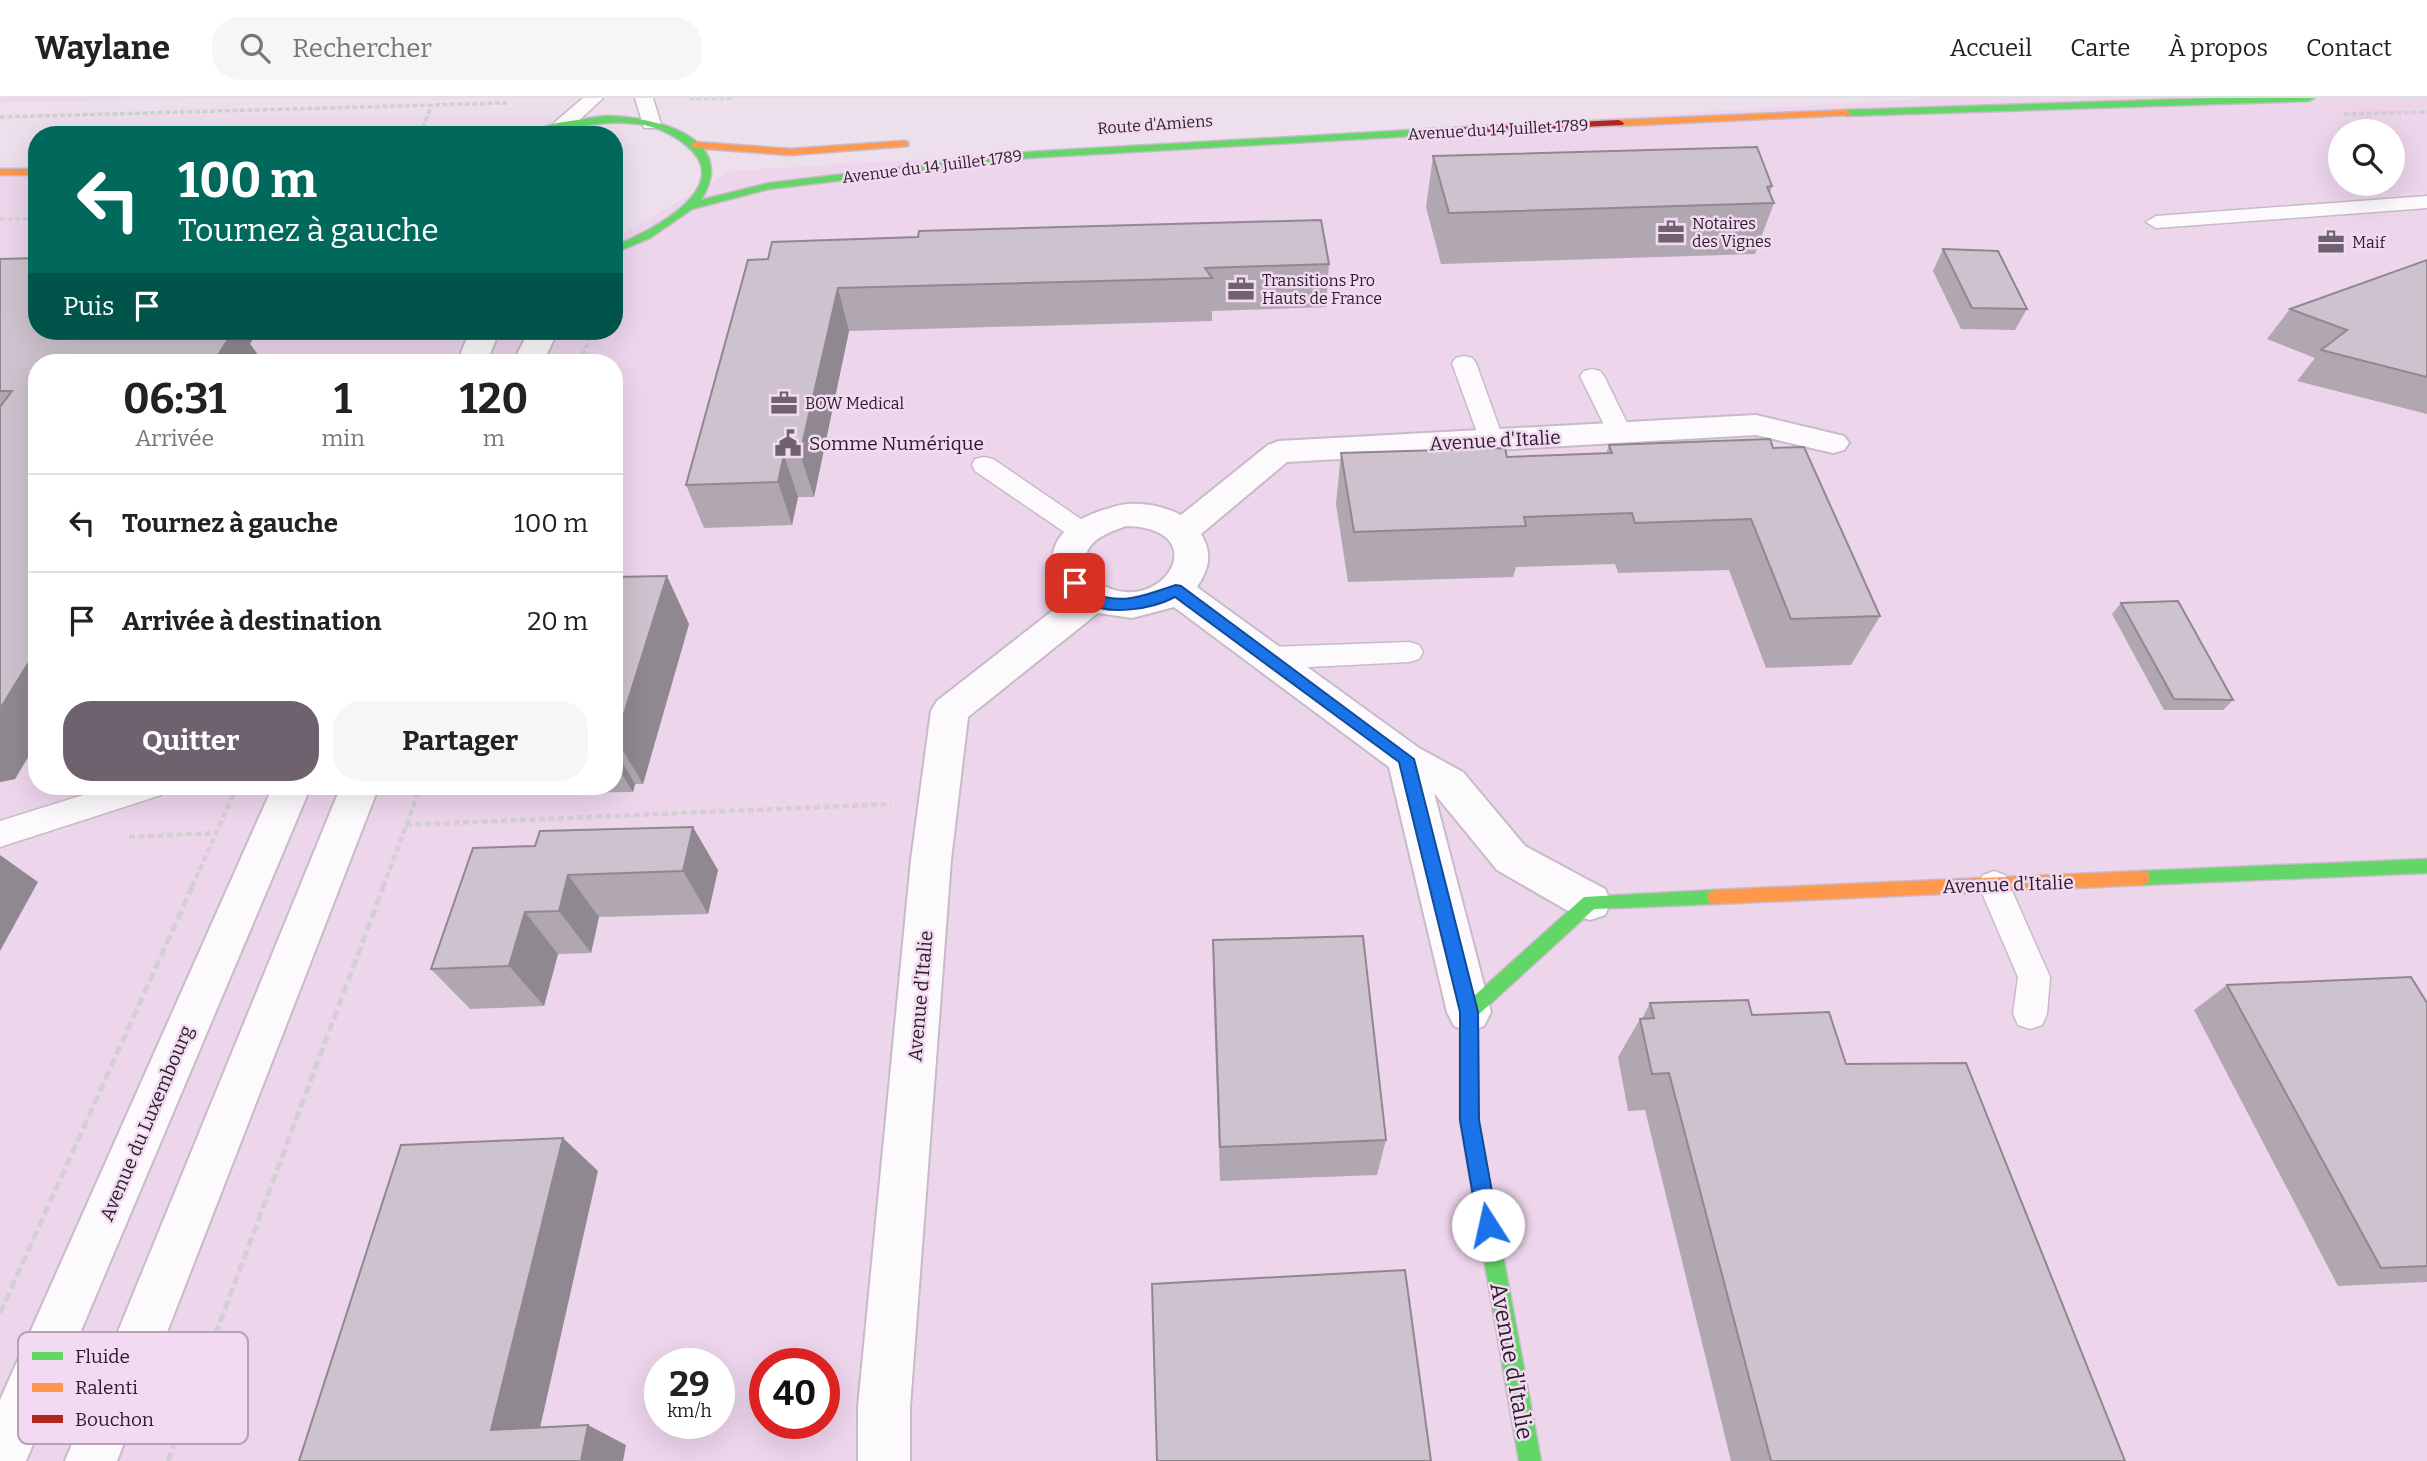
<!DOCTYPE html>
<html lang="fr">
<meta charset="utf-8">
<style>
:root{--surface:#fff;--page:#f6f6f6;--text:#222;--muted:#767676;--line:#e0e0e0;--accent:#6d626d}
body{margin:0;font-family:Bitter,serif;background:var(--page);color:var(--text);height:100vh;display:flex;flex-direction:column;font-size:26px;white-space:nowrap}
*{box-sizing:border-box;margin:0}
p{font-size:23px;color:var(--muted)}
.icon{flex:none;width:38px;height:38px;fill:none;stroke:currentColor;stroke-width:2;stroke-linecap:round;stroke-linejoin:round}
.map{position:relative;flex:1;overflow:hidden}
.panel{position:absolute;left:28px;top:256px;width:595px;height:441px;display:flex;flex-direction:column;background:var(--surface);border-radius:28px;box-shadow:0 7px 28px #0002}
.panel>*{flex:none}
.banner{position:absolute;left:28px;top:28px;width:595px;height:214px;border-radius:28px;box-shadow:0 7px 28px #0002;background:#00695c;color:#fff;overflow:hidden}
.controls{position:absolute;left:2328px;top:21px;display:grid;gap:14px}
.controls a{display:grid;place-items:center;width:77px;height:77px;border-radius:50%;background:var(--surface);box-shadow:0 7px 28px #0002;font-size:35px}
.speed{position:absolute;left:644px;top:1250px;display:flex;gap:14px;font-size:35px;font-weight:700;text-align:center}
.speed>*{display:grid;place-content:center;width:91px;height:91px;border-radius:50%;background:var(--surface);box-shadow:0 7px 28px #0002;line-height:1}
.speed small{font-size:18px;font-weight:400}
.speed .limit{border:10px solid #d22;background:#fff;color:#111}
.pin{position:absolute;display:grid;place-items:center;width:60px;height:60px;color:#fff;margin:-30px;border-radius:14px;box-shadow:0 4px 10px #0006}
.me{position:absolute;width:77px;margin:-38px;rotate:350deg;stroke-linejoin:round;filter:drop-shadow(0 0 5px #0008)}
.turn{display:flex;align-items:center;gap:24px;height:147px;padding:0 35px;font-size:32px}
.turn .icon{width:91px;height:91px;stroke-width:2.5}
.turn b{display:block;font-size:49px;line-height:60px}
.then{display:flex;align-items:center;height:66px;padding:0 35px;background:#0003;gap:14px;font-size:26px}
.eta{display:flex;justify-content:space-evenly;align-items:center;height:119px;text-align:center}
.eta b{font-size:42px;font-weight:700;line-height:49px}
.action{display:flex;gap:14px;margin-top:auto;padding:14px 35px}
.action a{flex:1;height:80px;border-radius:28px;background:var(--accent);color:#fff;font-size:28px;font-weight:700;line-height:80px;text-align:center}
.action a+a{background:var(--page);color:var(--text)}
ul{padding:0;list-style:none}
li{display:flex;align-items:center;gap:21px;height:98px;padding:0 35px;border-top:2px solid var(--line)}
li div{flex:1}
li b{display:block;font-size:26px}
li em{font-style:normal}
header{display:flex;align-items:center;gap:42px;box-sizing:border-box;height:98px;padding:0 35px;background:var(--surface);border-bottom:2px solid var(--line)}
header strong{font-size:33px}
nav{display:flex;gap:38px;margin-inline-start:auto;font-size:24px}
.search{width:490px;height:63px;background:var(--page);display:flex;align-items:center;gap:18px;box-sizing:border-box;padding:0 24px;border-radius:28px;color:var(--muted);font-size:26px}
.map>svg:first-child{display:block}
</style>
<header>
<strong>Waylane</strong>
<div class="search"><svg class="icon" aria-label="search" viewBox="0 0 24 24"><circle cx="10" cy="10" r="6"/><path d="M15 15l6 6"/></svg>Rechercher</div>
<nav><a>Accueil</a><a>Carte</a><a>À propos</a><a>Contact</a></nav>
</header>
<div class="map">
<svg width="2427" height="1363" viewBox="0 0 2427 1363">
<rect width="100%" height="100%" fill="#eddfec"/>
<path fill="#edd5ec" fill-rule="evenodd" d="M 0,0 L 189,0 L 0,5 Z
M 1934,0 L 2427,0 L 2427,1363 L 0,1363 L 0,79 L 37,79 L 37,233 L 614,233 L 614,141 L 731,73 ZM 2340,33 L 2392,33 L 2392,86 L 2340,86 ZM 37,264 L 614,264 L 614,688 L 37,688 ZM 660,1265 L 719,1265 L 719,1325 L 660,1325 ZM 765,1265 L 824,1265 L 824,1325 L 765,1325 Z"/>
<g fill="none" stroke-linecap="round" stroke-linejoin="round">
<defs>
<path id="lane" d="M 583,0 L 603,0 L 570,31 L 556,31 L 553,27 L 556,23 Z
M 635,0 L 653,0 L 661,26 L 658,30 L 644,30 Z
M 2427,98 L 2427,110 L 2156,130 L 2146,124 L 2156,118 Z
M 1464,258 L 1472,260 L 1476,265 L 1504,343 L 1501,349 L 1483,349 L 1480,343 L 1452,265 L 1456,260 Z
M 1592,271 L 1600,273 L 1604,278 L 1632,335 L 1629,341 L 1611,341 L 1608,335 L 1580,278 L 1584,273 Z
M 984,359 L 993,361 L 1091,428 L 1095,434 L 1091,440 L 1082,443 L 1073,440 L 975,373 L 972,367 L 975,361 Z
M 1409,544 L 1419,547 L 1423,554 L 1419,561 L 1409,564 L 1268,571 L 1258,567 L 1254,560 L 1258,553 L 1268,549 Z
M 112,688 L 165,688 L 161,697 L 0,749 L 0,723 Z
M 1994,773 L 2005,777 L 2050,879 L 2047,916 L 2042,927 L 2030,931 L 2018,927 L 2013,916 L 2018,879 L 1978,786 L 1983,777 Z"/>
<path id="street" d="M 470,233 L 499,233 L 487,264 L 457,264 Z
M 529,233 L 558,233 L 543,264 L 513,264 Z
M 1756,317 L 1844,338 L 1849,345 L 1844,352 L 1833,355 L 1756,337 L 1287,364 L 1201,436 C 1213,456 1209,471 1197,489 L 1419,650 L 1463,674 L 1525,748 L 1605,791 L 1611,804 L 1605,817 L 1590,822 L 1575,817 L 1497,772 L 1434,695 L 1491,914 L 1484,928 L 1469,934 L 1454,928 L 1447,914 L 1389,669 L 1174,509 L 1132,520 L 1098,515 L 968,619 L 951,762 L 910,1309 L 910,1363 L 858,1363 L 858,1309 L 911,762 L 931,613 L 937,603 L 1070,499 C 1035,458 1057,427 1103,412 C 1111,410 1120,406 1129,406 C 1147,405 1165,409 1181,417 L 1268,347 L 1279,343 ZM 1126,428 C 1216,430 1164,518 1104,488 C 1096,484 1089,478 1087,469 C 1080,444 1107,435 1126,428 Z
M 273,688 L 311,688 L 26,1363 L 0,1363 L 0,1302 Z
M 341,688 L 379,688 L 117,1363 L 65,1363 Z"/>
<path id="fast" d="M 2217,0 L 2314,0 L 2309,3 L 1846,18 L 1841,15 L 1846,12 Z
M 605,18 C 652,18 741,39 701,102 L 769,85 L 1028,54 L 1447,30 L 1452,33 L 1447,36 L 1028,60 L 769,91 L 692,111 L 650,140 L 614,155 L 614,148 C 647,135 738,90 687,48 C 673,36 657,29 639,26 C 595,19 562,37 521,37 L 557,25 Z
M 2427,761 L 2427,775 L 2142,787 L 2136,785 L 2134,780 L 2136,775 L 2142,773 Z
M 1715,792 L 1721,794 L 1723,799 L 1721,804 L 1715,806 L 1594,811 L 1478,917 L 1478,1022 L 1541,1363 L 1519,1363 L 1460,1022 L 1460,914 L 1463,908 L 1584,799 Z"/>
<path id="slow" d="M 1846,12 L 1850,13 L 1850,17 L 1619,28 L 1614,25 L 1619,22 Z
M 904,43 L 908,44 L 908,48 L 790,57 L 695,50 L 690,47 L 695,44 L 790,51 Z
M 0,71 L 37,71 L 37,77 L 0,77 Z
M 2142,773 L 2148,775 L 2150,780 L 2148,785 L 2142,787 L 1715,806 L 1709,804 L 1707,799 L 1709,794 L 1715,792 Z"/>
<path id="jam" d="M 1619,22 L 1624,25 L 1623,27 L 1447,36 L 1442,33 L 1447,30 Z"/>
</defs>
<use href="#lane" stroke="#c7bcc6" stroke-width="3"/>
<use href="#street" stroke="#c7bcc6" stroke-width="4"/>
<use href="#fast" stroke="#c7bcc6" stroke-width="3"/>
<use href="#slow" stroke="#c7bcc6" stroke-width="3"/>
<use href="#jam" stroke="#c7bcc6" stroke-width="3"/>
<path stroke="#d4cfd3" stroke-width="3.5" stroke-dasharray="5 2.5" stroke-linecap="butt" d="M 689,0 L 733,0
M 2344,16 L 2427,14
M 0,19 L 507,5
M 420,37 L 432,6
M 0,121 L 37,121
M 580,264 L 592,233"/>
<path stroke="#d4cfd3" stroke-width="4.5" stroke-dasharray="6 3.5" stroke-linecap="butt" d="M 406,727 L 891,706
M 129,739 L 216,735
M 192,789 L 237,688
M 383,789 L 421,688"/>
<path stroke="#d4cfd3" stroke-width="5" stroke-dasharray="9 4.5" stroke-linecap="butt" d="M 0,1215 L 193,787
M 168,1363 L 384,787"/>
<use href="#lane" fill="#fcfafc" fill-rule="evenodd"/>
<use href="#street" fill="#fcfafc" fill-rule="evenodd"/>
<use href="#fast" fill="#63d668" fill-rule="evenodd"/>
<use href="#slow" fill="#ff974d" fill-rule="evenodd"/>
<use href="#jam" fill="#b3261e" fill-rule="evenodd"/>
</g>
<path fill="#b0a7b0" d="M 1433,58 L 1772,88 L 1770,95 L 1774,105 L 1755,156 L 1441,166 L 1426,109 Z
M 1943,151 L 2027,211 L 2015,232 L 1961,231 L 1933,173 Z
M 0,161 L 37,233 L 250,246 L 261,261 L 37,264 L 37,644 L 15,681 L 0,684 Z
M 768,161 L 1329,166 L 1326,209 L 1212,213 L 1212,223 L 849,233 L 814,399 L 798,399 L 792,427 L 704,430 L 686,387 Z
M 2427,162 L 2427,316 L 2297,283 L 2315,260 L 2267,241 L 2290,211 Z
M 1609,347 L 1773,350 L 1880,518 L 1851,567 L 1766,570 L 1729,472 L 1618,475 L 1615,466 L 1516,469 L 1513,479 L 1348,484 L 1336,406 L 1341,355 L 1507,359 L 1606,356 Z
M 614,479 L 689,526 L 643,686 L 635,686 L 633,694 L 546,695 L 541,688 L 614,688 Z
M 2121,505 L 2233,602 L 2223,612 L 2164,612 L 2112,516 Z
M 473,750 L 718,772 L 708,816 L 599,819 L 591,855 L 558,856 L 544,908 L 470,911 L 431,871 Z
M 1213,842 L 1386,1042 L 1377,1077 L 1220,1083 L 1213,884 Z
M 2227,887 L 2427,905 L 2427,1184 L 2338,1188 L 2194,912 Z
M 1650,905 L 1752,917 L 1846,966 L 2125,1363 L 1731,1363 L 1645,1012 L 1628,1013 L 1618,959 L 1640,921 L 1642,921 Z"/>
<path fill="#908890" d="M 838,190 L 849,233 L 814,399 L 800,356 Z
M 221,233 L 258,233 L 250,246 L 261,261 L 259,264 L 214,264 Z
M 784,357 L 798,399 L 792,427 L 778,384 Z
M 667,478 L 689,526 L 643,686 L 616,641 Z
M 37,551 L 37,644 L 15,681 L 0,684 L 0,611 Z
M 614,650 L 635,686 L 633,694 L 614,663 Z
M 693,729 L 718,772 L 708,816 L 683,773 Z
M 0,757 L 38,784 L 0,853 Z
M 568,777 L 599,819 L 591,855 L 559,813 Z
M 525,814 L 558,856 L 544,908 L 509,868 Z
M 563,1040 L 598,1073 L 535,1352 L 491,1332 Z
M 588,1327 L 626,1347 L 623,1363 L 581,1363 Z"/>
<path fill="#cdc2cd" stroke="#908890" stroke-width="2" d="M 1757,49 L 1772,88 L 1767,89 L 1774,105 L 1449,115 L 1433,58 Z
M 1321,122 L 1329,166 L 1205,170 L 1212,180 L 838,190 L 800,356 L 784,357 L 778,384 L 686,387 L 748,162 L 768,161 L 772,144 L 918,139 L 919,133 Z
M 1943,151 L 1998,153 L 2027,211 L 1972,210 Z
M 37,160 L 37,233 L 233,233 L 214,264 L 37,264 L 37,551 L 0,611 L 0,309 L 12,293 L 0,293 L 0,161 Z
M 2427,162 L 2427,279 L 2321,252 L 2347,232 L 2290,211 Z
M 1770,341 L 1773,350 L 1804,349 L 1880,518 L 1791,521 L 1751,421 L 1635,425 L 1632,415 L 1524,419 L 1526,428 L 1354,434 L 1341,355 L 1505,350 L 1507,359 L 1612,355 L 1609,347 Z
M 667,478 L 616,641 L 614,641 L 614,479 Z
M 2178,503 L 2233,602 L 2174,601 L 2121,505 Z
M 693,729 L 683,773 L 568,777 L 559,813 L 525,814 L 509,868 L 431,871 L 473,750 L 535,748 L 540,733 Z
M 1363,838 L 1386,1042 L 1220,1049 L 1213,842 Z
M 2411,879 L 2427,905 L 2427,1168 L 2381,1170 L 2227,887 Z
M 1748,902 L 1752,917 L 1829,914 L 1846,966 L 1966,965 L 2125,1363 L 1771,1363 L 1669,975 L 1652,976 L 1640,921 L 1654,920 L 1650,905 Z
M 563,1040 L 491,1332 L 588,1327 L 581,1363 L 299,1363 L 401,1047 Z
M 1405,1172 L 1431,1363 L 1157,1363 L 1152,1186 Z"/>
<path fill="#1a73e8" stroke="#114b97" stroke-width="2" d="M 1075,480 C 1085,483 1089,493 1098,497 C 1126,507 1150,495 1176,487 L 1181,488 L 1414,661 L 1478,914 L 1479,1022 L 1498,1127 L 1495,1134 L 1488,1137 L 1481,1134 L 1478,1127 L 1460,1022 L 1460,914 L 1399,664 L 1175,499 C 1152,511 1110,518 1086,505 C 1081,501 1075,494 1070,489 L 1070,481 Z"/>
<defs>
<symbol id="office-bare" viewBox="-9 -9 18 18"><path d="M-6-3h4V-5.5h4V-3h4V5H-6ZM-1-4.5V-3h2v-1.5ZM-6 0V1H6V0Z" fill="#6d626d" stroke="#f3d9f2" stroke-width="2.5" paint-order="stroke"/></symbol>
<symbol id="civic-bare" viewBox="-9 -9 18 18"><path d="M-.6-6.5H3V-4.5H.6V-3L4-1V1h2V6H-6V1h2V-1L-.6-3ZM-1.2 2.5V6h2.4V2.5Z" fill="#6d626d" stroke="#f3d9f2" stroke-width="2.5" paint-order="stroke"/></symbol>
</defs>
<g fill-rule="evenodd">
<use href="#office-bare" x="1652" y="115" width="38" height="38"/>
<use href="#office-bare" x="2312" y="125" width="38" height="38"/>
<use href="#office-bare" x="1222" y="172" width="38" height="38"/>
<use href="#office-bare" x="765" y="286" width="38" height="38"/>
<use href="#civic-bare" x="769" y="326" width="38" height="38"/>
</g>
<g text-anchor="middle" stroke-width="5" stroke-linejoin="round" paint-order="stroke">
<g font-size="16" fill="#281f28" stroke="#f3d9f2">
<text transform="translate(1155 26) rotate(-4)" y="6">Route d'Amiens</text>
<text transform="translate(1498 31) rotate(-3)" y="6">Avenue du 14 Juillet 1789</text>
<text transform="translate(932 68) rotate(-7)" y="6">Avenue du 14 Juillet 1789</text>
</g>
<g font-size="16" fill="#281f28" stroke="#f3d9f2" text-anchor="start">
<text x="1692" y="131">Notaires<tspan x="1692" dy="18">des Vignes</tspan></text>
<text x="2352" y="150">Maif</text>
<text x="1262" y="188">Transitions Pro<tspan x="1262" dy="18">Hauts de France</tspan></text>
<text x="805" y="311">BOW Medical</text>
</g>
<g font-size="19" fill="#281f28" stroke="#f3d9f2">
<text transform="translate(1495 342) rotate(-3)" y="7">Avenue d'Italie</text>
<text transform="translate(2008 786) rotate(-2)" y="7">Avenue d'Italie</text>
<text transform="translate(920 898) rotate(-85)" y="7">Avenue d'Italie</text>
<text transform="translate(146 1025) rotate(-67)" y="7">Avenue du Luxembourg</text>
</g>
<g font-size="19" fill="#281f28" stroke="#f3d9f2" text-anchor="start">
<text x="809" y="352">Somme Numérique</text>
</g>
<g font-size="23" fill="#281f28" stroke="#f3d9f2">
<text transform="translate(1512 1263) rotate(80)" y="8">Avenue d'Italie</text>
</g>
</g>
<rect x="18" y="1234" width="230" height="112" rx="10" fill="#f3d9f2" stroke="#b6a1b5" stroke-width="2"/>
<rect x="32" y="1254" width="31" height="8" fill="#63d668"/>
<rect x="32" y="1285" width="31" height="9" fill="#ff974d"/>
<rect x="32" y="1317" width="31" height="8" fill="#b3261e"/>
<g font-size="19" fill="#281f28">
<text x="75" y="1265">Fluide</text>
<text x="75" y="1296">Ralenti</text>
<text x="75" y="1328">Bouchon</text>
</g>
</svg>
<div class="controls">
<a><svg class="icon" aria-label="search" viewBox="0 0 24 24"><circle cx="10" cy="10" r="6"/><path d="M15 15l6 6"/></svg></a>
</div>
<div class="speed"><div>29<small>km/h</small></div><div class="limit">40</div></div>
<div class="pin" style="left:1075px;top:485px;background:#d93025"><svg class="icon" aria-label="arrive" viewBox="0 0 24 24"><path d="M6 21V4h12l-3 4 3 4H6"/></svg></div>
<svg class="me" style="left:1488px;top:1127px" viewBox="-20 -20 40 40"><circle r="19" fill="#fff"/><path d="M0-13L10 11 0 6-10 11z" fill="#1a73e8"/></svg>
<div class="banner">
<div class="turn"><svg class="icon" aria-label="left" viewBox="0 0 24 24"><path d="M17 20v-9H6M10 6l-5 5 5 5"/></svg><div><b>100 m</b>Tournez à gauche</div></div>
<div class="then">Puis<svg class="icon" aria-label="arrive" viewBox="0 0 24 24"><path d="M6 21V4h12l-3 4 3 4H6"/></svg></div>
</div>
<section class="panel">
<div class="eta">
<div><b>06:31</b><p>Arrivée</p></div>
<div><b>1</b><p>min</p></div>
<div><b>120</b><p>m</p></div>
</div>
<ul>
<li><svg class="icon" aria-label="left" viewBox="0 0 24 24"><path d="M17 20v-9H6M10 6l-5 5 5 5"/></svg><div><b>Tournez à gauche</b></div><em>100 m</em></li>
<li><svg class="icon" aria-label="arrive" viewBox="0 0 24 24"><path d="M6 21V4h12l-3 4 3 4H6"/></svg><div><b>Arrivée à destination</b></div><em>20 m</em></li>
</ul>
<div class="action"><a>Quitter</a><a>Partager</a></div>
</section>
</div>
